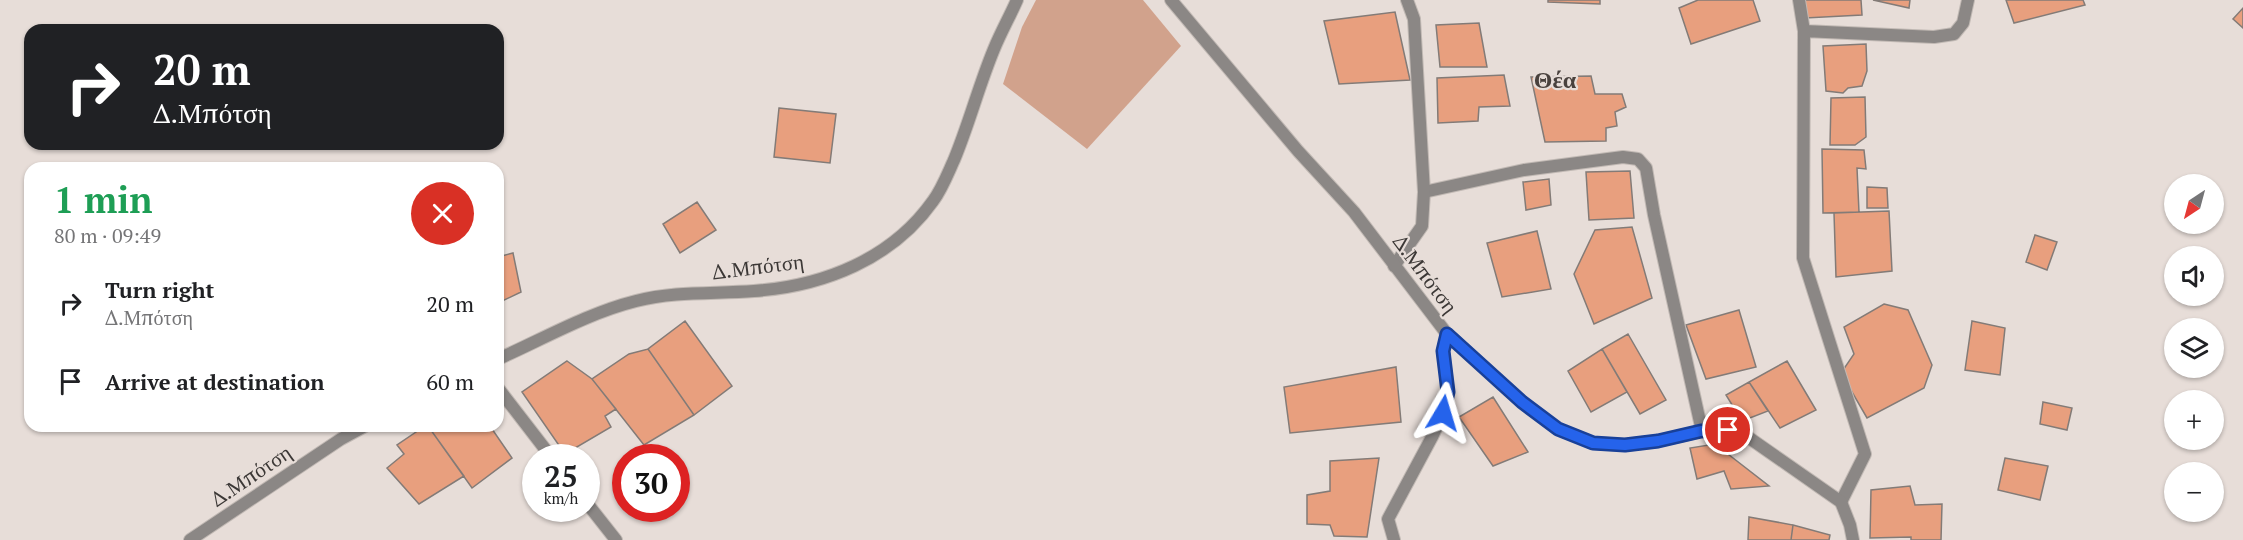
<!DOCTYPE html>
<meta charset="utf-8">
<style>
:root{--surface:#fff;--page:#f6f6f6;--text:#202124;--muted:#757577}
body{margin:0;font-family:"PT Serif",serif;background:var(--page);color:var(--text);height:100vh;display:flex;flex-direction:column;font-size:22px;white-space:nowrap}
*{box-sizing:border-box;margin:0}
p{font-size:20px;color:var(--muted)}
.icon{flex:none;width:33px;height:33px;fill:none;stroke:currentColor;stroke-width:2;stroke-linecap:round;stroke-linejoin:round}
.map{position:relative;flex:1;overflow:hidden}
.details{position:absolute;left:24px;top:162px;width:480px;height:270px;display:flex;flex-direction:column;background:var(--surface);border-radius:18px;box-shadow:0 2px 4px #0004}
.details>*{flex:none}
.top-card{position:absolute;left:24px;top:24px;width:480px;height:126px;border-radius:18px;box-shadow:0 2px 4px #0004;background:#202124;color:#fff;overflow:hidden}
.needle{width:39px;rotate:216deg}
.controls{position:absolute;left:2164px;top:174px;display:grid;gap:12px}
.controls a{display:grid;place-items:center;width:60px;height:60px;border-radius:50%;background:var(--surface);box-shadow:0 2px 4px #0004;font-size:30px}
.speed{position:absolute;left:522px;top:444px;display:flex;gap:12px;font-size:30px;font-weight:700;text-align:center}
.speed>*{display:grid;place-content:center;width:78px;height:78px;border-radius:50%;background:var(--surface);box-shadow:0 2px 4px #0004;line-height:1}
.speed small{font-size:15px;font-weight:400}
.speed .limit{border:9px solid #d22;background:#fff;color:#111}
.pin{position:absolute;display:grid;place-items:center;width:51px;height:51px;color:#fff;margin:-26px;border:3px solid #fff;border-radius:50%;box-shadow:0 2px 6px #0007}
.me{position:absolute;width:66px;margin:-33px;rotate:7deg;stroke-linejoin:round;filter:drop-shadow(0 0 4px #0008)}
.turn{display:flex;align-items:center;gap:21px;height:126px;padding:0 30px;font-size:27px}
.turn .icon{width:78px;height:78px;stroke-width:2.5}
.turn b{display:block;font-size:42px;line-height:51px}
.round{display:grid;place-items:center;flex:none;width:63px;height:63px;border-radius:32px;background:var(--page)}
.head{display:flex;align-items:center;justify-content:space-between;height:102px;padding:0 30px}
h1{font-size:36px;font-weight:800;line-height:45px;color:#1e9e55}
ul{padding:0;list-style:none}
li{display:flex;align-items:center;gap:18px;height:78px;padding:0 30px}
li div{flex:1}
li b{display:block;font-size:22px}
li em{font-style:normal}
.map>svg:first-child{display:block}
</style>
<div class="map">
<svg width="2243" height="540" viewBox="0 0 2243 540">
<rect width="100%" height="100%" fill="#e7ddd8"/>
<path fill="#d1a28c" d="M 1036,0 L 1143,0 L 1181,46 L 1087,149 L 1003,84 L 1022,27 Z"/>
<path fill="#e89f7e" stroke="#837b77" stroke-width="1.5" d="M 1548,0 L 1600,0 L 1600,4 L 1548,2 Z
M 1698,0 L 1753,0 L 1760,21 L 1691,44 L 1679,8 Z
M 1803,0 L 1861,0 L 1862,15 L 1805,18 Z
M 1873,0 L 1910,0 L 1909,8 Z
M 2006,0 L 2083,0 L 2085,5 L 2014,23 Z
M 2243,8 L 2243,28 L 2233,19 Z
M 1395,12 L 1410,80 L 1339,84 L 1324,21 Z
M 1479,23 L 1487,67 L 1440,67 L 1436,25 Z
M 1866,44 L 1867,71 L 1862,86 L 1848,88 L 1843,93 L 1826,91 L 1823,46 Z
M 1504,75 L 1510,106 L 1479,107 L 1478,121 L 1438,123 L 1437,78 Z
M 1591,76 L 1595,94 L 1622,94 L 1626,107 L 1615,112 L 1617,126 L 1606,128 L 1606,141 L 1545,142 L 1531,77 Z
M 1865,97 L 1866,137 L 1855,145 L 1830,145 L 1831,98 Z
M 779,108 L 836,114 L 830,163 L 774,157 Z
M 1822,149 L 1864,150 L 1866,169 L 1857,168 L 1859,212 L 1823,213 Z
M 1630,171 L 1634,218 L 1589,220 L 1586,172 Z
M 1549,179 L 1551,205 L 1526,210 L 1523,182 Z
M 1867,187 L 1887,188 L 1888,208 L 1867,208 Z
M 697,202 L 716,230 L 680,253 L 663,224 Z
M 1889,211 L 1892,271 L 1836,277 L 1834,213 Z
M 1632,227 L 1652,298 L 1594,324 L 1574,274 L 1595,230 Z
M 1537,231 L 1551,289 L 1502,297 L 1487,243 Z
M 2035,235 L 2057,242 L 2047,270 L 2026,262 Z
M 513,253 L 521,292 L 498,303 L 498,257 Z
M 1884,304 L 1908,310 L 1932,365 L 1924,388 L 1867,418 L 1841,373 L 1854,354 L 1844,327 Z
M 1739,310 L 1756,367 L 1706,379 L 1686,325 Z
M 685,321 L 732,386 L 694,415 L 648,349 Z
M 1972,321 L 2005,328 L 2000,375 L 1965,370 Z
M 1628,334 L 1666,400 L 1640,414 L 1602,349 Z
M 648,349 L 694,415 L 644,445 L 592,379 L 629,354 Z
M 1602,349 L 1627,392 L 1591,412 L 1568,371 Z
M 567,361 L 592,379 L 616,409 L 605,416 L 611,427 L 565,454 L 522,392 Z
M 1787,361 L 1816,410 L 1780,428 L 1749,382 Z
M 1396,367 L 1401,422 L 1290,433 L 1284,387 Z
M 1749,382 L 1768,411 L 1742,421 L 1726,395 Z
M 1493,397 L 1528,452 L 1493,466 L 1459,417 Z
M 2043,402 L 2072,408 L 2067,430 L 2040,424 Z
M 425,426 L 428,426 L 464,476 L 419,504 L 387,468 L 404,454 L 397,445 Z
M 428,426 L 490,426 L 512,458 L 472,488 Z
M 1715,444 L 1769,486 L 1731,489 L 1724,471 L 1697,479 L 1690,448 Z
M 1379,458 L 1367,537 L 1334,536 L 1330,525 L 1307,524 L 1307,495 L 1330,491 L 1330,461 Z
M 2005,458 L 2048,466 L 2040,500 L 1998,490 Z
M 1910,486 L 1915,505 L 1942,504 L 1941,540 L 1911,540 L 1911,537 L 1870,538 L 1871,490 Z
M 1749,517 L 1793,525 L 1791,540 L 1748,540 Z
M 1793,525 L 1830,535 L 1829,540 L 1791,540 Z"/>
<g fill="none" stroke-linecap="round" stroke-linejoin="round">
<defs>
<path id="service" d="M 1424,192 L 1524,170 L 1623,157 L 1638,159 L 1646,168 L 1654,215 L 1702,431"/>
<path id="minor" d="M 1799,0 L 1804,31 L 1803,258 L 1865,454 L 1841,502
M 1804,31 L 1934,37 L 1954,34 L 1963,23 L 1968,0
M 1394,266 L 1422,226 L 1424,192 L 1414,19 L 1407,0
M 498,388 L 552,458
M 586,502 L 616,540
M 1394,540 L 1388,519 L 1432,437 L 1443,413 L 1448,392 L 1443,351 L 1447,334"/>
<path id="tertiary" d="M 1171,0 L 1298,151 L 1354,212 L 1447,334 L 1522,402 L 1558,429 L 1593,443 L 1625,445 L 1658,441 L 1702,431 L 1728,430 L 1745,435 L 1841,502 L 1850,525 L 1853,540
M 498,359 C 543,339 588,313 636,301 C 675,291 714,294 754,291 C 824,286 892,259 933,201 C 942,189 948,173 954,160 C 969,124 979,85 994,49 C 1001,32 1010,16 1017,0
M 190,540 L 341,439 L 365,426"/>
</defs>
<use href="#service" stroke="#c1b9b4" stroke-width="14"/>
<use href="#minor" stroke="#c1b9b4" stroke-width="14"/>
<use href="#tertiary" stroke="#c1b9b4" stroke-width="14"/>
<use href="#service" stroke="#8b8785" stroke-width="12"/>
<use href="#minor" stroke="#8b8785" stroke-width="12"/>
<use href="#tertiary" stroke="#8b8785" stroke-width="12"/>
</g>
<g fill="none" stroke-linecap="round" stroke-linejoin="round">
<defs>
<path id="route" d="M 1443,413 L 1448,392 L 1443,351 L 1447,334 L 1522,402 L 1558,429 L 1593,443 L 1625,445 L 1658,441 L 1701,431 L 1728,430"/>
</defs>
<use href="#route" stroke="#184099" stroke-width="15"/>
<use href="#route" stroke="#2563eb" stroke-width="10"/>
</g>
<g text-anchor="middle" stroke-width="4.5" stroke-linejoin="round" paint-order="stroke">
<g font-size="21" fill="#3c3836" stroke="#e7ddd8">
<text transform="translate(758 267) rotate(-7)" y="7">Δ.Μπότση</text>
<text transform="translate(1425 274) rotate(53)" y="7">Δ.Μπότση</text>
<text transform="translate(251 476) rotate(-34)" y="7">Δ.Μπότση</text>
</g>
<g font-size="24" font-weight="bold" fill="#49413d" stroke="#e7ddd8">
<text x="1555" y="88">Θέα</text>
</g>
</g>
</svg>
<div class="controls">
<a><svg class="needle" viewBox="-14 -14 28 28"><path d="M0-13l5 13h-10z" fill="#e53935"/><path d="M0 13l5-13h-10z" fill="#757577"/></svg></a>
<a><svg class="icon" aria-label="sound" viewBox="0 0 24 24"><path d="M4 9h4l5-4v14l-5-4H4zM17 9q2 3 0 6"/></svg></a>
<a><svg class="icon" aria-label="layers" viewBox="0 0 24 24"><path d="M12 4l9 5-9 5-9-5zM3 14l9 5 9-5"/></svg></a>
<a>+</a>
<a>−</a>
</div>
<div class="speed"><div>25<small>km/h</small></div><div class="limit">30</div></div>
<div class="pin" style="left:1728px;top:430px;background:#d93025"><svg class="icon" aria-label="arrive" viewBox="0 0 24 24"><path d="M6 21V4h12l-3 4 3 4H6"/></svg></div>
<svg class="me" style="left:1443px;top:413px" viewBox="-20 -20 40 40"><path d="M0-17L14 15 0 8-14 15z" fill="#2563eb" stroke="#fff" stroke-width="4"/></svg>
<div class="top-card">
<div class="turn"><svg class="icon" aria-label="right" viewBox="0 0 24 24"><path d="M7 20v-9h11M14 6l5 5-5 5"/></svg><div><b>20 m</b>Δ.Μπότση</div></div>
</div>
<section class="details">
<div class="head"><div><h1>1 min</h1><p>80 m · 09:49</p></div><a class="round" style="background:#d93025;color:#fff"><svg class="icon" aria-label="close" viewBox="0 0 24 24"><path d="M6 6l12 12M18 6L6 18"/></svg></a></div>
<ul>
<li><svg class="icon" aria-label="right" viewBox="0 0 24 24"><path d="M7 20v-9h11M14 6l5 5-5 5"/></svg><div><b>Turn right</b><p>Δ.Μπότση</p></div><em>20 m</em></li>
<li><svg class="icon" aria-label="arrive" viewBox="0 0 24 24"><path d="M6 21V4h12l-3 4 3 4H6"/></svg><div><b>Arrive at destination</b></div><em>60 m</em></li>
</ul>
</section>
</div>
